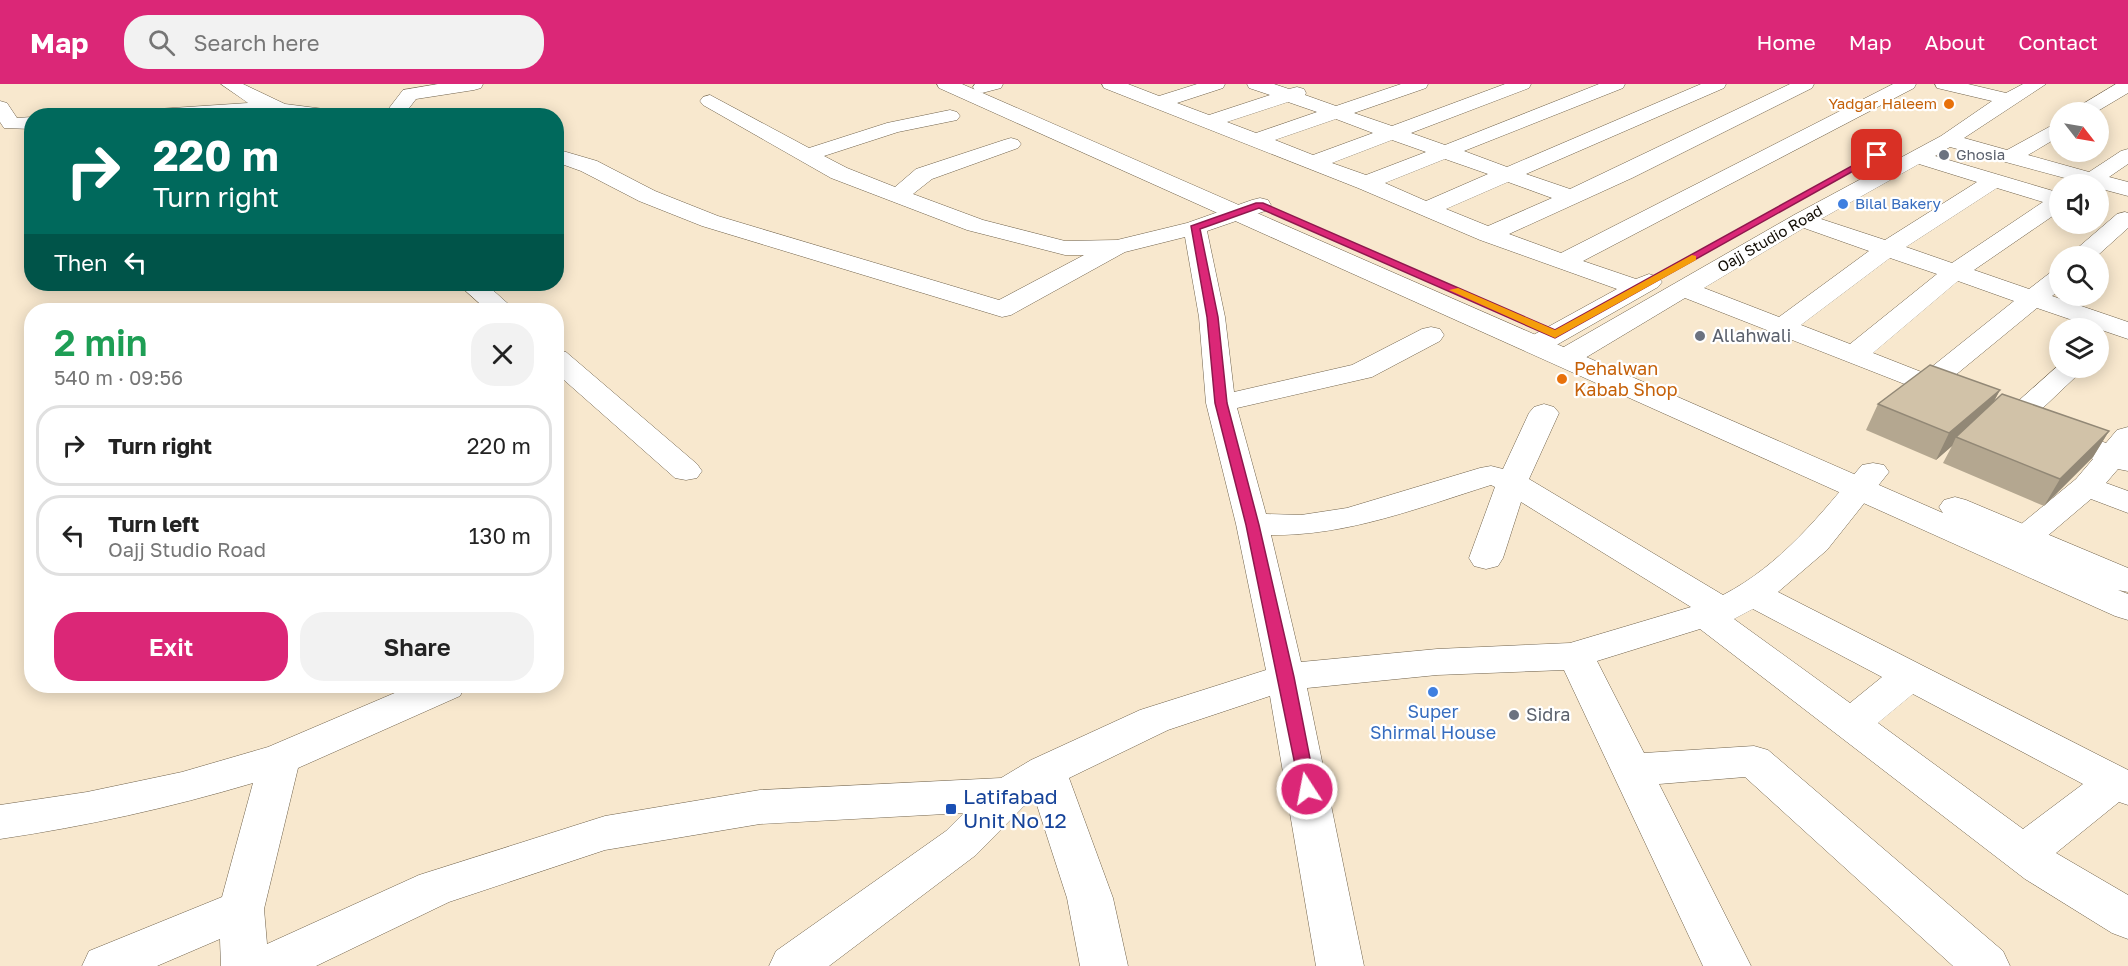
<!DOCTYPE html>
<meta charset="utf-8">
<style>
:root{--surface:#fff;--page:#f2f2f2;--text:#222;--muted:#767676;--line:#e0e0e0;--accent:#db2777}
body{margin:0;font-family:"Golos Text",sans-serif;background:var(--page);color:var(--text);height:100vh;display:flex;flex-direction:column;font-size:22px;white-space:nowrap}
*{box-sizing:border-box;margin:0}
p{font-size:20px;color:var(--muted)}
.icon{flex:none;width:33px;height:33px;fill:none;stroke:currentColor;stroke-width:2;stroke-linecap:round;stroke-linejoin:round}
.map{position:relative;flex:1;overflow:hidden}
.panel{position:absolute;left:24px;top:219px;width:540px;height:390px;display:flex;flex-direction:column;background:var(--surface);border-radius:24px;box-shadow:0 3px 15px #0003}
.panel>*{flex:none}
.guide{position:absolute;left:24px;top:24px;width:540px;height:183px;border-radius:24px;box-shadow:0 3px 15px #0003;background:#00695c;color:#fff;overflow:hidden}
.needle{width:39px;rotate:121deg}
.buttons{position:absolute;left:2049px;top:18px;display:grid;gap:12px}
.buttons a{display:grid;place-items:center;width:60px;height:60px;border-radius:50%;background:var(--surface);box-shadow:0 3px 15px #0003;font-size:30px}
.pin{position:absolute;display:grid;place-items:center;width:51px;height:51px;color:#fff;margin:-26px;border-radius:12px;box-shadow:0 3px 9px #0006}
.me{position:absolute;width:66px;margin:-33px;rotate:349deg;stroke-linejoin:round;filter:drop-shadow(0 0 4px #0008)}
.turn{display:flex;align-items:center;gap:21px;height:126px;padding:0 30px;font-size:27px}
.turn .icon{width:78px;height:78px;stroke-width:2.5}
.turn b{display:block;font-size:42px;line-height:51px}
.then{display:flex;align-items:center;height:57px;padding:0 30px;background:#0003;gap:12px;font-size:22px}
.round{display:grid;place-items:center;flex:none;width:63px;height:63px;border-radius:24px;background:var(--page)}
.head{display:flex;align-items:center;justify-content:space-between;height:102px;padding:0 30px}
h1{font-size:36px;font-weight:600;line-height:45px;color:#1e9e55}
.action{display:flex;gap:12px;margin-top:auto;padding:12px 30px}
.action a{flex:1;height:69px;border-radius:24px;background:var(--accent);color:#fff;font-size:24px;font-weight:600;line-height:69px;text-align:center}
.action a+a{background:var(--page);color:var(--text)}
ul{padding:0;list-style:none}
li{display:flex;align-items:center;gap:18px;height:81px;margin:0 12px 9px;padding:0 18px;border:3px solid var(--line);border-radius:24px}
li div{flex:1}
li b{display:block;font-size:22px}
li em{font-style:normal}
header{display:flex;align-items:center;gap:36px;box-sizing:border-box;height:84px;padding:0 30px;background:var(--accent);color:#fff}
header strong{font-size:28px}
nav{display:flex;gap:33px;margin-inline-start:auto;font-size:21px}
.search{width:420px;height:54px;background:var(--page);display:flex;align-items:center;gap:15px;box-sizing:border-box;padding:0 21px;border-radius:24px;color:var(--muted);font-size:22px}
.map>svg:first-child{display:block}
</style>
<header>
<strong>Map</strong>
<div class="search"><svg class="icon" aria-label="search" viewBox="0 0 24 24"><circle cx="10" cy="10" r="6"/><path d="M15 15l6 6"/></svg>Search here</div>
<nav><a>Home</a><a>Map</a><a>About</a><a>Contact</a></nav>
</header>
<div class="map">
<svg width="2128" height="882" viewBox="0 0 2128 882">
<rect width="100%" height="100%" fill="#f8e8ce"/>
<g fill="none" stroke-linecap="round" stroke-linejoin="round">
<defs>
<path id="minor" d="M 221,0 L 243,0 L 285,20 L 332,26 L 339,28 L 341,32 L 285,32 L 271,28 L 231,32 L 133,32 L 135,28 L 142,26 L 248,19 Z
M 438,0 L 483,0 L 481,4 L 474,6 L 416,15 L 403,32 L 383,32 L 403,6 Z
M 975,0 L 1003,0 L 1001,4 L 982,9 L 975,7 L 973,3 Z
M 1102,0 L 1128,0 L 1159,12 L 1197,0 L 1225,0 L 1223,4 L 1177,19 L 1209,31 L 1270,11 L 1249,4 L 1247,0 L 1274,0 L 1289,5 L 1297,3 L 1304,5 L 1306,9 L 1305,11 L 1336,22 L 1401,0 L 1428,0 L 1426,4 L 1354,29 L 1392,42 L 1505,0 L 1531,0 L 1529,4 L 1411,49 L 1445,61 L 1599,0 L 1625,0 L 1623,4 L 1464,67 L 1507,83 L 1701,0 L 1726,0 L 1724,4 L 1526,90 L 1570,105 L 1790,0 L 1814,0 L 1812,4 L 1632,94 L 1509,150 L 1561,169 L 1893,0 L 1916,0 L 1914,4 L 1583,177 L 1636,195 L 1649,190 L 1658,193 L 1662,198 L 1658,203 L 1546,267 L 1536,269 L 1526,267 L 1522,261 L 1526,255 L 1617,205 L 1480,156 L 1358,104 L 1104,4 ZM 1288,18 L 1317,28 L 1256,49 L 1227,38 ZM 1336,35 L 1373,49 L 1313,71 L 1275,56 ZM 1392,56 L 1426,68 L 1366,91 L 1332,79 ZM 1445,75 L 1488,90 L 1426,117 L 1385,99 ZM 1508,98 L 1552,114 L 1488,142 L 1446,125 Z
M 1935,0 L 1968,0 L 2006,9 L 2023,0 L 2046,0 L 1964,54 L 2007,66 L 2060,37 L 2060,52 L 2028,71 L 2089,88 L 2121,67 L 2128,65 L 2128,80 L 2109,93 L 2128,98 L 2128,112 L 2098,104 L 2098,100 L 2087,100 L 1950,63 L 1935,72 L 2060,109 L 2060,127 L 1974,186 L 2029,205 L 2051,188 L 2060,186 L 2060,206 L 2052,212 L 2128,238 L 2128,255 L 2037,224 L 1947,298 L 1963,304 L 1967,310 L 1963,316 L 1953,319 L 1685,214 L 1575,280 L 1565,282 L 1555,280 L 1551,274 L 1555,268 L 1794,131 L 1941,52 L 1992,17 L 1937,4 ZM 1919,80 L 1977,98 L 1885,156 L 1821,135 ZM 1997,104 L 2043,118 L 1952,179 L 1906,163 ZM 1804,144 L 1869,167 L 1779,233 L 1704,204 ZM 1890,174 L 1937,190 L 1850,260 L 1801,241 ZM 1958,197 L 2014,217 L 1924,289 L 1873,269 Z
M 2116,0 L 2128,0 L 2128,9 L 2096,28 L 2073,28 L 2076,24 Z
M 710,11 L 809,64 L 887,39 L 950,26 L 957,28 L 960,32 L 957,36 L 898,48 L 824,72 L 847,84 L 895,103 L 916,85 L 1004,56 L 1011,54 L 1018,56 L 1021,60 L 1018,64 L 932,95 L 913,110 L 983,136 L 1065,157 L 1117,156 L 1187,139 L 1252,116 L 1260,114 L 1268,116 L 1271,121 L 1268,126 L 1207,147 L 1225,233 L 1234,308 L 1352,281 L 1422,245 L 1431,243 L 1440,245 L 1444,251 L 1440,257 L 1372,293 L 1237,324 L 1266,430 L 1301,431 L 1347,424 L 1480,384 L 1491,382 L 1503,385 L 1529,329 L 1534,323 L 1544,320 L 1554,323 L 1559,329 L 1529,395 L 1723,511 C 1781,481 1821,430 1862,381 L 1873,379 L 1884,381 L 1889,388 L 1827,466 L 1778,508 L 2128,686 L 2128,721 L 2119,718 L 2056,769 L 2128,811 L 2128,855 L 2112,849 L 2025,795 L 1700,545 L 1597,577 L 1644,669 L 1754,662 L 1768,666 L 2003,867 L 2010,882 L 1953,882 L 1745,693 L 1659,700 L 1751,882 L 1703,882 L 1564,586 L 1437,591 L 1307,604 L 1364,882 L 1316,882 L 1270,612 L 1168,646 L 1069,694 L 1113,814 L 1128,882 L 1080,882 L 1067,814 L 1035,715 L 1024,722 L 976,771 L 829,882 L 769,882 L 776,867 L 946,747 L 964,729 L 760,740 L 605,766 L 449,818 L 316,882 L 221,882 L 220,855 L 157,882 L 82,882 L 89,867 L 222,813 L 253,699 C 169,724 87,742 0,755 L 0,721 L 87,708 L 182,688 L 268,663 L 411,602 L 465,602 L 460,612 L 298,684 L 264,825 L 267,860 L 419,791 L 605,732 L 760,706 L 1001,694 L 1031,676 L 1140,626 L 1266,586 L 1236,440 L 1206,319 L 1199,233 L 1185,153 L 1125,168 L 1011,231 L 1002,233 L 702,142 L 639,117 L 581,87 L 556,78 L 556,65 L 597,77 L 655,107 L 718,132 L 999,216 L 1084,171 L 1065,171 L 967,146 L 831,94 L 703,21 L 700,17 L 703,13 ZM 1491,401 L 1495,403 L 1469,474 L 1474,482 L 1486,485 L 1498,482 L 1503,474 L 1521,418 L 1691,523 L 1570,559 L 1437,565 L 1301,578 L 1271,451 C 1347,452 1418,424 1491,401 ZM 1753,525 L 1882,593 L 1850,619 L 1734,535 ZM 1913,610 L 2083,700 L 2023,745 L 1878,639 Z
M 0,17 L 7,19 L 17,34 L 32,33 L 32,45 L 4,44 L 0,38 Z
M 2125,128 L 2128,129 L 2128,144 L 2097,172 L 2071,172 L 2074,167 L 2117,130 Z
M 458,200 L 486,200 L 515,226 L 487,226 Z
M 556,266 L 566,268 L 697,380 L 702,387 L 697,394 L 686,396 L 675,394 L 556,289 Z
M 2060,280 L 2060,284 L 2085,284 L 2026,340 L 2016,343 L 2006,340 L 2001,334 L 2006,328 Z
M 2057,341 L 2106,359 L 2117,346 L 2128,343 L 2128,387 L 2118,385 L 2106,399 L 2128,407 L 2128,429 L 2091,415 L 2038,460 L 2026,463 L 2014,460 L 2009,453 L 2014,446 L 2076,395 L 2093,375 L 2046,356 L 2042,350 L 2046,344 Z"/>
<path id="major" d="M 937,0 L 962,0 L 1943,429 L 1939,423 L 1944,416 L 1955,413 L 1966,416 L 2128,484 L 2128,508 L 2118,506 L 2128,510 L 2128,536 L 2115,532 L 939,4 Z"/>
</defs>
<use href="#minor" stroke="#70624b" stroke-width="1"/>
<use href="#major" stroke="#70624b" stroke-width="1"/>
<use href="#minor" fill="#fff" fill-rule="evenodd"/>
<use href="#major" fill="#fff" fill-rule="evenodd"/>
</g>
<path fill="#b4a790" d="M 2000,306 L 1994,317 L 2109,347 L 2093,373 L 2044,422 L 1943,379 L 1952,362 L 1936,376 L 1866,346 L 1878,320 Z"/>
<path fill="#928876" d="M 2000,306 L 1986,332 L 1956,353 L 1952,362 L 1936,376 L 1949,349 Z
M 2109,347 L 2093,373 L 2044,422 L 2060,395 Z"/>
<path fill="#d1c2a8" stroke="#928876" stroke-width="1.5" d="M 1930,281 L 2000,306 L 1949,349 L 1878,320 Z
M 2002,310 L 2109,347 L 2060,395 L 1956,353 Z"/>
<path fill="#db2777" stroke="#8e194d" stroke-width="1.5" d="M 1877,68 L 1882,71 L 1880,72 L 1555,254 L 1259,124 L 1200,145 L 1218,233 L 1227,319 L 1259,441 L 1294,593 L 1316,705 L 1313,710 L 1307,712 L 1301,710 L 1246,441 L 1215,319 L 1207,233 L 1191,142 L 1256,119 L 1263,119 L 1555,246 Z"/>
<path fill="#f59e0b" d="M 1692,171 L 1696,172 L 1696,176 L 1555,254 L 1449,206 L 1458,204 L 1555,246 Z"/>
<g fill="#e8710a" stroke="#fff" stroke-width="2">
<circle cx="1949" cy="20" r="6"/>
<circle cx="1562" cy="295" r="6"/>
</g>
<g fill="#6b7280" stroke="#fff" stroke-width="2">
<circle cx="1944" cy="71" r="6"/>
<circle cx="1700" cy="252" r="6"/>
<circle cx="1514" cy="631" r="6"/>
</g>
<g fill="#3f7fe0" stroke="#fff" stroke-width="2">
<circle cx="1843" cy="120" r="6"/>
<circle cx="1433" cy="608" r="6"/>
</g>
<rect fill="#1a4fb4" stroke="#fff" stroke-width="2" x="945" y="719" width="12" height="12" rx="3"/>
<g text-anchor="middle" stroke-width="4.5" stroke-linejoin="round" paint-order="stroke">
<g font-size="15" fill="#c56008" stroke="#fff" text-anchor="end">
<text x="1937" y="25">Yadgar Haleem</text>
</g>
<g font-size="15" fill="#5b616d" stroke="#fff" text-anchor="start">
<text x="1956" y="76">Ghosia</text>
</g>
<g font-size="15" fill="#366cbe" stroke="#fff" text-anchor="start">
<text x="1855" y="125">Bilal Bakery</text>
</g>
<g font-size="15" fill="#110c04" stroke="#fff">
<text transform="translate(1770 155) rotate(-30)" y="5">Oajj Studio Road</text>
</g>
<g font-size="18" fill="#5b616d" stroke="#fff" text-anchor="start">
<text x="1712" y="258">Allahwali</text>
<text x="1526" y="637">Sidra</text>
</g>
<g font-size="18" fill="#c56008" stroke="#fff" text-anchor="start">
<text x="1574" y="291">Pehalwan<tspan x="1574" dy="21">Kabab Shop</tspan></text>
</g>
<g font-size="18" fill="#366cbe" stroke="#fff">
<text x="1433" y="634">Super<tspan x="1433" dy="21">Shirmal House</tspan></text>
</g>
<g font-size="21" fill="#164399" stroke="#fff" text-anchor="start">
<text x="963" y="720">Latifabad<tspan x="963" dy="24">Unit No 12</tspan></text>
</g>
</g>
</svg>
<div class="buttons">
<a><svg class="needle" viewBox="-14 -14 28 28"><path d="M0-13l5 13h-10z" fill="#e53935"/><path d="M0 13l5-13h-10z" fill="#767676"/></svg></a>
<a><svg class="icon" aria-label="sound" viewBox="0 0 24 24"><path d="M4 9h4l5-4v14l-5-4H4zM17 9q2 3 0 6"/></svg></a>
<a><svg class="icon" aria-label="search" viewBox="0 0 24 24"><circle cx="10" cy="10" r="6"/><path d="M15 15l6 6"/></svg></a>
<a><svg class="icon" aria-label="layers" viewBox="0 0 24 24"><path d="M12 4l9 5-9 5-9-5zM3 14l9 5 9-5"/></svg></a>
</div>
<div class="pin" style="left:1877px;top:71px;background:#d93025"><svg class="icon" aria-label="arrive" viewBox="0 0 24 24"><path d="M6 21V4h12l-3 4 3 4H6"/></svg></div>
<svg class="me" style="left:1307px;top:705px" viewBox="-20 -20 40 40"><circle r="17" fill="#db2777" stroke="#fff" stroke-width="3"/><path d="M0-11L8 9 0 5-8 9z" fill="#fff"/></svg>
<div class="guide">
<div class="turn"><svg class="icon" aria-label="right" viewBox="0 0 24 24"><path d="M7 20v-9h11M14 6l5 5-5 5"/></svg><div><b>220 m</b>Turn right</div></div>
<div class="then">Then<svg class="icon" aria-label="left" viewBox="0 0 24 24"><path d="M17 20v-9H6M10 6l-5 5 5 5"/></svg></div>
</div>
<section class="panel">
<div class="head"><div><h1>2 min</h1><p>540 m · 09:56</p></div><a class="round"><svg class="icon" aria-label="close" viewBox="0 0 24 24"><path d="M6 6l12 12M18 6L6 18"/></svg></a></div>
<ul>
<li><svg class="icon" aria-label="right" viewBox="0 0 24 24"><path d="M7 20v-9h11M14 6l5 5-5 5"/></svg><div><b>Turn right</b></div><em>220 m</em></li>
<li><svg class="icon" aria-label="left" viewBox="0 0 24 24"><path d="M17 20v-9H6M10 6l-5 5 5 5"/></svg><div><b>Turn left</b><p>Oajj Studio Road</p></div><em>130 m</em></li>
</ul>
<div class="action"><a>Exit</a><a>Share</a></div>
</section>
</div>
